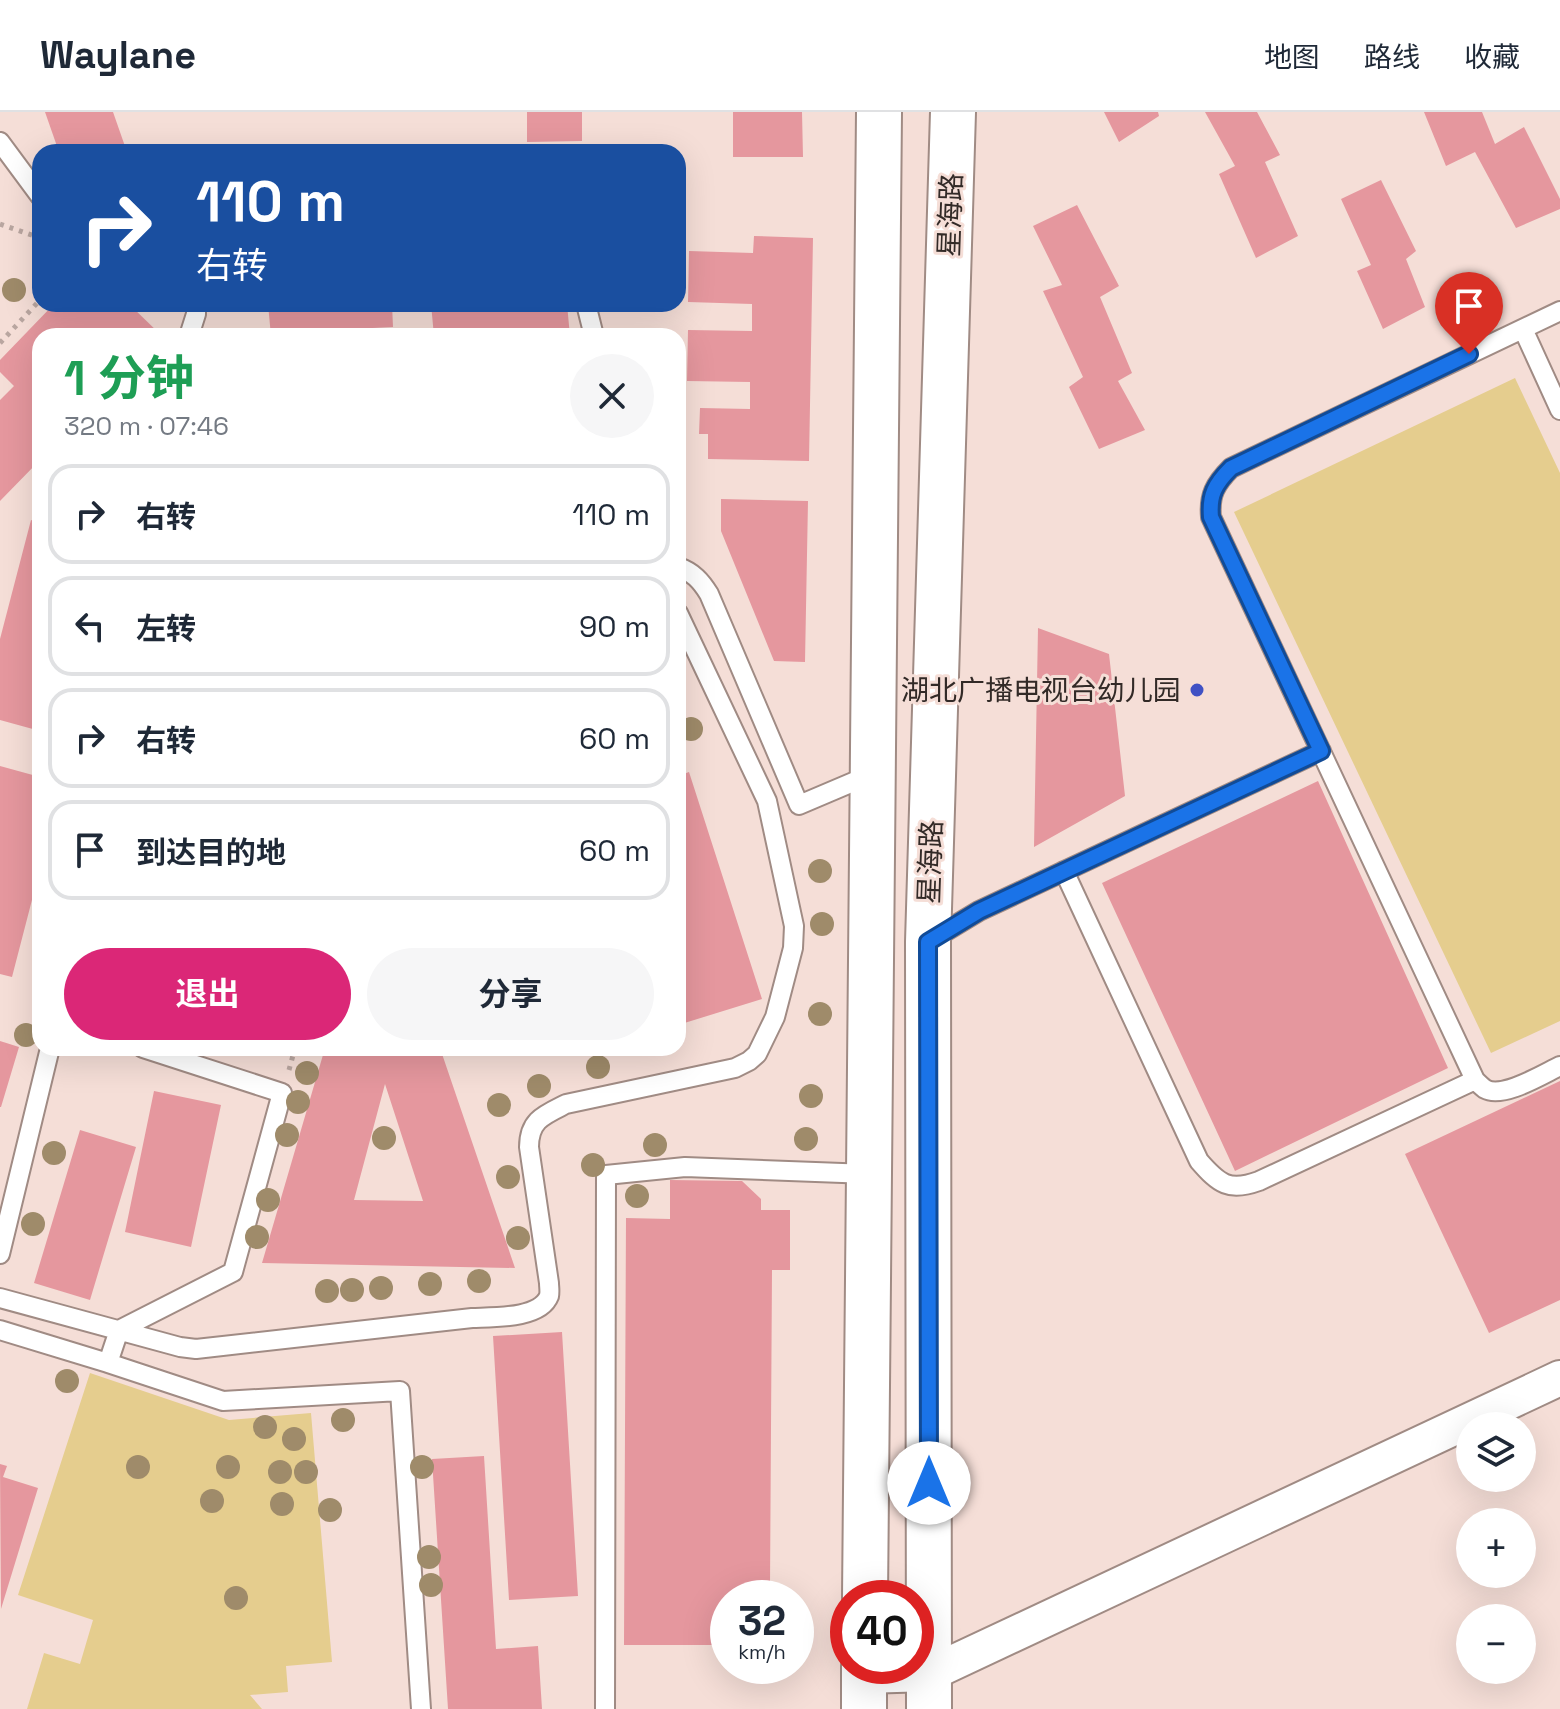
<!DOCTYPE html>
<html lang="zh">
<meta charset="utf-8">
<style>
:root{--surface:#fff;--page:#f6f6f7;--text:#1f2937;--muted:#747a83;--line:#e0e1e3;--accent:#db2777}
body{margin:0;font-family:"Space Grotesk","Noto Sans SC",sans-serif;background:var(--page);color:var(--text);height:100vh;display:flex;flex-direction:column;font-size:30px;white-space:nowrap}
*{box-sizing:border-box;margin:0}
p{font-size:26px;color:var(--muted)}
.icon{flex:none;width:44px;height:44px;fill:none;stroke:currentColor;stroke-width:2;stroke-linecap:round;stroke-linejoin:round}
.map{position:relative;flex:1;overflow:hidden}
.details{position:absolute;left:32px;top:216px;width:654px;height:728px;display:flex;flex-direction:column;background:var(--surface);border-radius:24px;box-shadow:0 8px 32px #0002}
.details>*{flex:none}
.banner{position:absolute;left:32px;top:32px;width:654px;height:168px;border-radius:24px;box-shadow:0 8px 32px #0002;background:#1a4fa0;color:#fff;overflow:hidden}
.fabs{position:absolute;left:1456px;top:1300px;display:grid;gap:16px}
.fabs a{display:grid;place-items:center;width:80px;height:80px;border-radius:50%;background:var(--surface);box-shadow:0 8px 32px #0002;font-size:40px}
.speed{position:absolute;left:710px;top:1468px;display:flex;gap:16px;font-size:40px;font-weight:700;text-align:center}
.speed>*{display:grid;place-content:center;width:104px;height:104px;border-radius:50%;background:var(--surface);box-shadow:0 8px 32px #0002;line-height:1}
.speed small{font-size:20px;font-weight:400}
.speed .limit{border:12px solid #d22;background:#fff;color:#111}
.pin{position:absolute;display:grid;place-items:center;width:68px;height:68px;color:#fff;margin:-82px -34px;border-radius:50% 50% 50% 0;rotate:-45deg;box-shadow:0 0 8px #0007}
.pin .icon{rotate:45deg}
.me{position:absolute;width:88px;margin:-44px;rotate:0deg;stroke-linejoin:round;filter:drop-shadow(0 0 6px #0008)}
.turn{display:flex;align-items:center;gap:28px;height:168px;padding:0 32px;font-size:36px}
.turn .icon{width:104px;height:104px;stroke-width:2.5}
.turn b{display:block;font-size:56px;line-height:68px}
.round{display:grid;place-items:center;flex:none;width:84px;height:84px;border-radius:42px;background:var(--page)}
.overview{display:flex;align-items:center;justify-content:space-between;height:136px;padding:0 32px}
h1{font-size:48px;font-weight:700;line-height:60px;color:#1e9e55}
.cta{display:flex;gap:16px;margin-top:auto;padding:16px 32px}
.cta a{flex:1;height:92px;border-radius:48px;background:var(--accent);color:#fff;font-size:32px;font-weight:700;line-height:92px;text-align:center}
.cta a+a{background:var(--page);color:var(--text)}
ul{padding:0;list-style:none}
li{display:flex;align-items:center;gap:24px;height:100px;margin:0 16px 12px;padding:0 16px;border:4px solid var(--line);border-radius:24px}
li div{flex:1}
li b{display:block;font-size:30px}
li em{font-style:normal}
header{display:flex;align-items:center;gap:48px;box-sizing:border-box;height:112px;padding:0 40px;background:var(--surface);border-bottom:2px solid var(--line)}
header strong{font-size:38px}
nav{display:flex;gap:44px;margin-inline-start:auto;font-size:28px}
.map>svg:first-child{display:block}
</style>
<header>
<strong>Waylane</strong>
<nav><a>地图</a><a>路线</a><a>收藏</a></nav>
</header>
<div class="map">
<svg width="1560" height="1597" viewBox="0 0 1560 1597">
<rect width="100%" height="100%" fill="#f5ded7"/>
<path fill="#e5cd8e" d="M 1515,266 L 1560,361 L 1560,909 L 1491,941 L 1234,400 Z
M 90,1261 L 229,1308 L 311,1301 L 332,1550 L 286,1554 L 288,1580 L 250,1583 L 262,1597 L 27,1597 L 44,1541 L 80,1552 L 93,1508 L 18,1483 Z"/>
<path fill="#e5979e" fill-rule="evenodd" d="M 45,0 L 113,0 L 127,40 L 59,40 Z
M 527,0 L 582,0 L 582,29 L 527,30 Z
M 733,0 L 802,0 L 803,45 L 733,45 Z
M 1104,0 L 1158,0 L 1159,4 L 1119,30 Z
M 1205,0 L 1257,0 L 1280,43 L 1265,50 L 1298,124 L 1256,146 L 1219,62 L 1235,54 Z
M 1424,0 L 1482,0 L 1495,32 L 1524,15 L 1560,87 L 1560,97 L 1516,116 L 1475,40 L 1446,54 Z
M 1381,68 L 1416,139 L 1406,147 L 1425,195 L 1383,217 L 1357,159 L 1371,153 L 1341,87 Z
M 1077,93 L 1119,174 L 1100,185 L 1132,261 L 1118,269 L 1145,318 L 1099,337 L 1069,275 L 1083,265 L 1043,179 L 1062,173 L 1033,114 Z
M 754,124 L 813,126 L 809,349 L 708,347 L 708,322 L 699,322 L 700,296 L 750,297 L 750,270 L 687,269 L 688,218 L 752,219 L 752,192 L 688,190 L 689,139 L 753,141 Z
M 54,192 L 129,192 L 162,224 L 40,224 L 40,348 L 0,389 L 0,288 L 14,274 L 0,260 L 0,248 Z
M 268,192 L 392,192 L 393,215 L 352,217 L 353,224 L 271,224 Z
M 431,192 L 567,192 L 570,224 L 434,224 Z
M 721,387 L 808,389 L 805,550 L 774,549 L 721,419 Z
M 31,408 L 40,411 L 40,619 L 0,608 L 0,527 Z
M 1038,516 L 1109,542 L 1125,684 L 1034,735 Z
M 0,654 L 40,665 L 40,757 L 12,865 L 0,862 Z
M 689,660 L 762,887 L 678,913 L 678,664 Z
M 1318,669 L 1448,956 L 1235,1059 L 1102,771 Z
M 0,929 L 19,935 L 1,995 L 0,995 Z
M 325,936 L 440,936 L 515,1156 L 262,1151 ZM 385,972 L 423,1089 L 354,1088 Z
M 492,936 L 537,936 L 537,937 L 514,944 L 500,942 Z
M 1560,969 L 1560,1188 L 1489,1221 L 1405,1042 Z
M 154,979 L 221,993 L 191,1135 L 125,1120 Z
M 80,1018 L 136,1035 L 90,1188 L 34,1171 Z
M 670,1068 L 742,1069 L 761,1087 L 761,1098 L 790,1098 L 790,1158 L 772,1158 L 770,1474 L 767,1486 L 728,1486 L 728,1530 L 713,1533 L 624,1533 L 626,1106 L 670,1107 Z
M 562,1220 L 578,1484 L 509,1488 L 493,1224 Z
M 484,1344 L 496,1537 L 538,1534 L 542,1597 L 448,1597 L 432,1347 Z
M 0,1352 L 7,1354 L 3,1365 L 38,1376 L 1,1497 Z"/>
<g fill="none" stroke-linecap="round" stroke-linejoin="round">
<defs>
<path id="service" d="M 0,30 L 40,84
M 586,192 L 594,224
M 1560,199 L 1231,356 C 1215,372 1209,383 1211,405 L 1475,968 C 1478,971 1481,974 1485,977 C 1503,987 1543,962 1560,954
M 1523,217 L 1560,298
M 189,224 L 196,202 L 196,192
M 678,455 C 693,460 701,469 709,482 L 799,693 L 872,662
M 1064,759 L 1199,1049 C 1219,1072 1229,1080 1259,1069 L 1475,968
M 931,828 L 979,799 L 1321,639
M 143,936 L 282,981 L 233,1160 L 119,1218 L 108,1251 L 223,1289 L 400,1279 L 421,1597
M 0,1142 L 50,936
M 0,1186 L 180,1235 L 196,1237 L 472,1206 C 493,1205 540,1207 549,1184 C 550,1179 549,1175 549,1171 L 529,1035 C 529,1008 544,1003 566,992 L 735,956 L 749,949 L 757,942 L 775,905 L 793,836 L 794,814 L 767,689 L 678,501
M 0,1218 L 108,1251
M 605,1597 L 606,1063 L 685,1055 L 869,1062"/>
<path id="minor" d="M 864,1564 L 929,1562 L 1560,1266"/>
<path id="tertiary" d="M 865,1486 L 879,0
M 864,1597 L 864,1554
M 929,1597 L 928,830 L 953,0"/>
</defs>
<use href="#service" stroke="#a08b84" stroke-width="22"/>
<use href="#minor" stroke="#a08b84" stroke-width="38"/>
<use href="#tertiary" stroke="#a08b84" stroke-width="48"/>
<path stroke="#b9a6a0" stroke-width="5" stroke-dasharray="4 6" stroke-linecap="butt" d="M 0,112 L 40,126
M 0,231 L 40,188
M 289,958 L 295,936"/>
<use href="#service" stroke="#fff" stroke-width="18"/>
<use href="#minor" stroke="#fff" stroke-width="34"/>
<use href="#tertiary" stroke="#fff" stroke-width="44"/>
</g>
<g fill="#9f8b6a">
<circle cx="14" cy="178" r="12"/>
<circle cx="691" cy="617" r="12"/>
<circle cx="820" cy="759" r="12"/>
<circle cx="822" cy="812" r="12"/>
<circle cx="820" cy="902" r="12"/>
<circle cx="26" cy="923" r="12"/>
<circle cx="598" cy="955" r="12"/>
<circle cx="307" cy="961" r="12"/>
<circle cx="539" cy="974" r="12"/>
<circle cx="811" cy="984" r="12"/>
<circle cx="298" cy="990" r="12"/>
<circle cx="499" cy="993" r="12"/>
<circle cx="287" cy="1023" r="12"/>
<circle cx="384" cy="1026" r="12"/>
<circle cx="806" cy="1027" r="12"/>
<circle cx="655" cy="1033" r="12"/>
<circle cx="54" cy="1041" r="12"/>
<circle cx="593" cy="1053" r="12"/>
<circle cx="508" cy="1065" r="12"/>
<circle cx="637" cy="1084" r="12"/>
<circle cx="268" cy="1088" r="12"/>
<circle cx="33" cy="1112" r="12"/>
<circle cx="257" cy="1125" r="12"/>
<circle cx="518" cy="1126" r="12"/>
<circle cx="479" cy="1169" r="12"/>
<circle cx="430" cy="1172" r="12"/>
<circle cx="381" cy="1176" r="12"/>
<circle cx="352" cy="1178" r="12"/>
<circle cx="327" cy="1179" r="12"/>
<circle cx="67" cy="1269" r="12"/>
<circle cx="343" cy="1308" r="12"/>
<circle cx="265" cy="1315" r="12"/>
<circle cx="294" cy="1327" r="12"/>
<circle cx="138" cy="1355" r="12"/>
<circle cx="228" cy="1355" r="12"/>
<circle cx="422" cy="1355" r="12"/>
<circle cx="280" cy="1360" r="12"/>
<circle cx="306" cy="1360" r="12"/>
<circle cx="212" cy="1389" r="12"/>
<circle cx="282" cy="1392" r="12"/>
<circle cx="330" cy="1398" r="12"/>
<circle cx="429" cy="1445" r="12"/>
<circle cx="431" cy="1473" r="12"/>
<circle cx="236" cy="1486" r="12"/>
</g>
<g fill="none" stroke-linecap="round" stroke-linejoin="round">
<defs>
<path id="route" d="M 929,1371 L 928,830 L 979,799 L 1321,639 L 1211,405 C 1209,383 1215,372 1231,356 L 1469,242"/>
</defs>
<use href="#route" stroke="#114b97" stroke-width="20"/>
<use href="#route" stroke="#1a73e8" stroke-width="14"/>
</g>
<circle fill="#4051c4" stroke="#f5ded7" stroke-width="3" cx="1197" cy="578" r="8"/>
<g text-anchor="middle" stroke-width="6" stroke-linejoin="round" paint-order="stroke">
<g font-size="28" fill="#322a27" stroke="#f5ded7">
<text transform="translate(950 103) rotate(-88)" y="10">星海路</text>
<text transform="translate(930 750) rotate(-88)" y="10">星海路</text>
</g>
<g font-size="28" fill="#322a27" stroke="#f5ded7" text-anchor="end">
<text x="1181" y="588">湖北广播电视台幼儿园</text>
</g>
</g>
</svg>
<div class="fabs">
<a><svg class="icon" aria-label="layers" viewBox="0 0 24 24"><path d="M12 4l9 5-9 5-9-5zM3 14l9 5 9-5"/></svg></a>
<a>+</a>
<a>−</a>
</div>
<div class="speed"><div>32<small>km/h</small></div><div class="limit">40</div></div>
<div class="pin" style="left:1469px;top:242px;background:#d93025"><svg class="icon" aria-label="arrive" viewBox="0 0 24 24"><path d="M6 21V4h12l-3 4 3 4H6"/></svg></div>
<svg class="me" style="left:929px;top:1371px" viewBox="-20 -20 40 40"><circle r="19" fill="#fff"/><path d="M0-13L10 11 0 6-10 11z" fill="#1a73e8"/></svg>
<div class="banner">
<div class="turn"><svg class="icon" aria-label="right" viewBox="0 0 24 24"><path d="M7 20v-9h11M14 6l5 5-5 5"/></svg><div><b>110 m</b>右转</div></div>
</div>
<section class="details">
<div class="overview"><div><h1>1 分钟</h1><p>320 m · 07:46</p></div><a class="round"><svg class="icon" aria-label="close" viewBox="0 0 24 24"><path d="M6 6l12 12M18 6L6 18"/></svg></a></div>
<ul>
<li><svg class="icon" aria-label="right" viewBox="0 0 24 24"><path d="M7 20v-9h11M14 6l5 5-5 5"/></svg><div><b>右转</b></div><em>110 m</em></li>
<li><svg class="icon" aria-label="left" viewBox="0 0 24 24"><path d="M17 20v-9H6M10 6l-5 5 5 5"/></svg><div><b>左转</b></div><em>90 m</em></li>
<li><svg class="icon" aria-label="right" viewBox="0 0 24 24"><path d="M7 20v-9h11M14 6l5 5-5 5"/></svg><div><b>右转</b></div><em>60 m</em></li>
<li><svg class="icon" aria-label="arrive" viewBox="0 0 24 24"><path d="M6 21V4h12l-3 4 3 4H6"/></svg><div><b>到达目的地</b></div><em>60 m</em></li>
</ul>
<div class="cta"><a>退出</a><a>分享</a></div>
</section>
</div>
